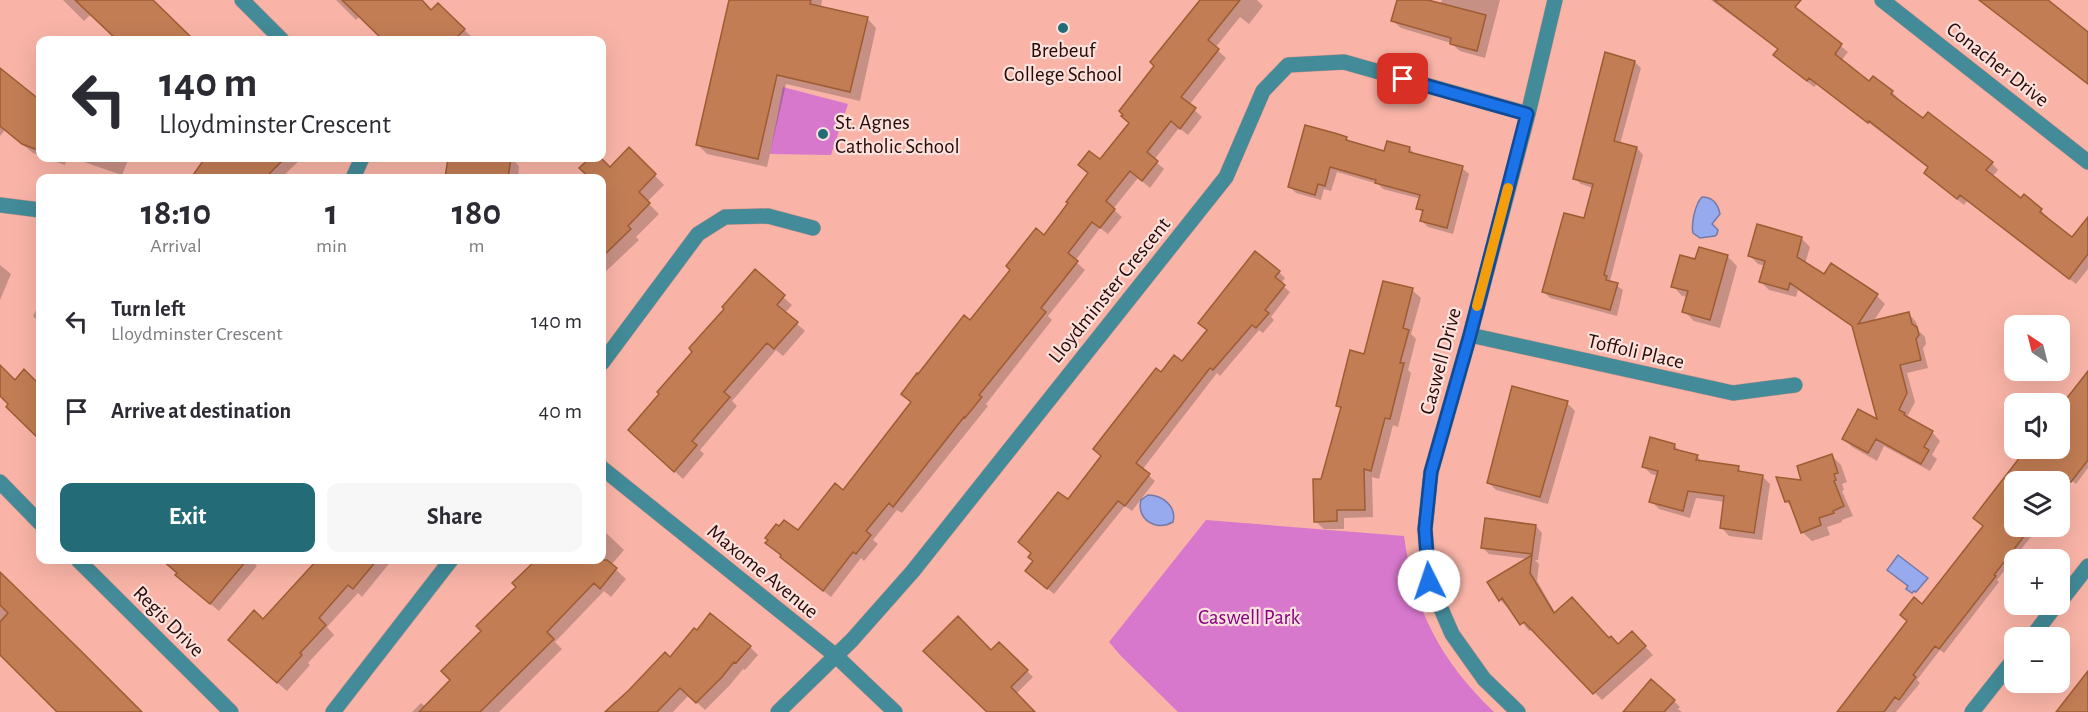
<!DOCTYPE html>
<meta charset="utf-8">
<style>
:root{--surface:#fff;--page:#f7f7f7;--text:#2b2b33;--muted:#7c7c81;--accent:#236b77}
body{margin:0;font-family:"Alegreya Sans",sans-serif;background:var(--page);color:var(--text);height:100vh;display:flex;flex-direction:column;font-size:22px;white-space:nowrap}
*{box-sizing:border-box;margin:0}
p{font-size:20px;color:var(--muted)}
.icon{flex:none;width:33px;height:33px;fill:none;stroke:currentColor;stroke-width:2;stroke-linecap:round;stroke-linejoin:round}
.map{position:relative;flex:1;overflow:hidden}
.details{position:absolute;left:36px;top:174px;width:570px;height:390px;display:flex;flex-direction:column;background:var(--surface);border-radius:12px;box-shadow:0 6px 24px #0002}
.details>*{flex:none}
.guide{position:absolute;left:36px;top:36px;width:570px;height:126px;border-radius:12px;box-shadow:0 6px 24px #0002;background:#fff;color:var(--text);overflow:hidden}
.needle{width:39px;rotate:325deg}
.controls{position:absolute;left:2004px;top:315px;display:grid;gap:12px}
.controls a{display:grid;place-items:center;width:66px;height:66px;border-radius:12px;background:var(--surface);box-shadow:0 6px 24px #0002;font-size:30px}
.pin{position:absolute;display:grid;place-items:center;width:51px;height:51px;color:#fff;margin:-26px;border-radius:12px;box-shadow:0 3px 9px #0006}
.me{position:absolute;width:66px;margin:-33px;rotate:356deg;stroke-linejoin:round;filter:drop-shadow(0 0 4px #0008)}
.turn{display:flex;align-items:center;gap:21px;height:126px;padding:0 24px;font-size:27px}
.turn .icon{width:78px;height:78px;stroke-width:2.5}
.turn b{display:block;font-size:42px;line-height:51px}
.eta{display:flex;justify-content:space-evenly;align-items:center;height:102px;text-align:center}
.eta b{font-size:36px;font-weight:700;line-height:42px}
.action{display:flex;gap:12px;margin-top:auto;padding:12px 24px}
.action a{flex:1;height:69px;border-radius:12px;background:var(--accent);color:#fff;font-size:24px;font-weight:700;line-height:69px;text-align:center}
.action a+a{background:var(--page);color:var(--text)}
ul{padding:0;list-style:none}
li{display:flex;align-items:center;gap:18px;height:90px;padding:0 24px}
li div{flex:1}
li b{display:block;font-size:22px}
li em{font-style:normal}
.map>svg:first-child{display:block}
</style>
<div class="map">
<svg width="2088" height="712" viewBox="0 0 2088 712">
<rect width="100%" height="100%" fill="#f9b4a7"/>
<path fill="#d778cd" d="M 783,87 L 848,104 L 831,155 L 770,154 Z
M 1206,520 L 1404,536 C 1414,610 1440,660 1494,712 L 1178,712 L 1121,656 L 1109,642 Z"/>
<path fill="#96aaed" stroke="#757aa8" stroke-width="1.5" d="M 1702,197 C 1713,197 1718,204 1720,214 L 1712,224 L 1718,230 L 1717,234 L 1715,236 L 1700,238 L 1693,233 C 1691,224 1695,204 1702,197 Z
M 1148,495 C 1163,495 1177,507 1173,522 C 1156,532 1136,519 1141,500 Z
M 1898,555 L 1928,578 L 1916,592 L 1914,591 L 1912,593 L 1906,589 L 1908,586 L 1887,570 Z"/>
<path fill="#0003" d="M 63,0 L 152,0 L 193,40 L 119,40 L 91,14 L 84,21 Z
M 336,0 L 419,0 L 431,12 L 438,5 L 474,39 L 385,40 L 360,16 L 356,20 Z
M 730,0 L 822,0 L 821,8 L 867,18 L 876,28 L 860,101 L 786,84 L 767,167 L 707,154 L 697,144 Z
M 1202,0 L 1257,0 L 1263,6 L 1249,24 L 1240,17 L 1215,48 L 1226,58 L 1189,105 L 1202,117 L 1188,135 L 1179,128 L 1154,160 L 1164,169 L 1150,188 L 1138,178 L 1113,209 L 1122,217 L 1108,234 L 1100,228 L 1075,261 L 1085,270 L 1048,316 L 1052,320 L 986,404 L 988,406 L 902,513 L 897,510 L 873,540 L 878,544 L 864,561 L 861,558 L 831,597 L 790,565 L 767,543 L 798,532 L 843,492 L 912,403 L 919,376 L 970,322 L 1045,237 L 1130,124 L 1156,66 Z
M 1398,0 L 1422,0 L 1440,5 L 1442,0 L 1500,0 L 1485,58 L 1460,51 L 1451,43 L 1401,28 L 1392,20 Z
M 1711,0 L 1784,0 L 1848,52 L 1841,61 L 1870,83 L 1892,92 L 1899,99 L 1897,101 L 1923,120 L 1992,163 L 1998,170 L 1992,177 L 2021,200 L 2024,196 L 2048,217 L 2046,219 L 2073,239 L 2088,240 L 2088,269 L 2076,284 L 1967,201 L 1964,205 L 1932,179 L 1929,168 L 1817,84 L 1814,87 L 1782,62 L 1779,50 Z
M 1606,54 L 1635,62 L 1641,68 L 1620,144 L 1637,148 L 1643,155 L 1610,281 L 1623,290 L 1617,316 L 1550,298 L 1544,292 L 1585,220 L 1593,188 L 1581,184 L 1574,178 Z
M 0,80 L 40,110 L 40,156 L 33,153 L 5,130 L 0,136 Z
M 1346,138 L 1351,143 L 1385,152 L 1409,148 L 1416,155 L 1462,168 L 1469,174 L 1453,234 L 1428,227 L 1422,221 L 1424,214 L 1418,208 L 1421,199 L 1383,189 L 1378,184 L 1337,172 L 1331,191 L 1324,189 L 1321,200 L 1296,193 L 1290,187 Z
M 629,149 L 664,185 L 647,202 L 659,214 L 636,237 L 639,240 L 602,275 L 602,178 L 592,178 L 582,168 L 592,158 L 599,158 L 610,169 Z
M 45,158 L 67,158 L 65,165 Z
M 72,158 L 129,158 L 122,175 Z
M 207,158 L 302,158 L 281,178 L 192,178 Z
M 449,158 L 511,158 L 519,166 L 518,178 L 447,178 Z
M 1758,226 L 1802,239 L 1810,247 L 1805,264 L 1825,276 L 1832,265 L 1877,296 L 1885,304 L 1873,322 L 1908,313 L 1916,322 L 1919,331 L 1925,337 L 1926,344 L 1923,348 L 1928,368 L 1907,373 L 1915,402 L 1907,417 L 1932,432 L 1940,441 L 1932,455 L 1937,459 L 1930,471 L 1884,446 L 1877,461 L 1852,447 L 1844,439 L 1879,422 L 1854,328 L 1798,290 L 1796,297 L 1769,290 L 1761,282 L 1765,266 L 1758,264 L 1750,256 Z
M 1727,256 L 1737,266 L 1720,328 L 1694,321 L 1684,311 L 1688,297 L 1682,296 L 1673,286 L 1696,261 Z
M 0,265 L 11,274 L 0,300 Z
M 755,272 L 792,305 L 785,313 L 805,331 L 783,356 L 776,350 L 732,401 L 737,406 L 700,450 L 704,454 L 683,479 L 638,438 L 694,352 Z
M 1279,272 L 1285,278 L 1281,284 L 1290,292 L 1271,317 L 1274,320 L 1263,333 L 1259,330 L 1220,376 L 1217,373 L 1142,470 L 1155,481 L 1132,511 L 1125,506 L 1054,594 L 1033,577 L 1068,502 L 1161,374 L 1182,363 Z
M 1412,290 L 1421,298 L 1411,334 L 1416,339 L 1408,370 L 1411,373 L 1398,427 L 1393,425 L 1379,479 L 1372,477 L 1373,517 L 1344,518 L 1344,529 L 1324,529 L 1315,521 L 1322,481 L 1342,409 L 1338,406 L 1366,356 Z
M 40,302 L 40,323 L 33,316 Z
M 24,372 L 40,387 L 40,439 L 8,407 Z
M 2088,374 L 2088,468 L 2076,484 L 2057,468 L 2014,482 L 2014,526 L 2034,526 L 2037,529 L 1997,580 L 1999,582 L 1944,653 L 1940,650 L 1917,680 L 1920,683 L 1896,712 L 1839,712 L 1985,526 L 2029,448 L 2060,448 L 2060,410 Z
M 1567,403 L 1575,411 L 1548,504 L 1496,490 L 1488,482 Z
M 1675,446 L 1681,452 L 1697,456 L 1703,463 L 1738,468 L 1744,474 L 1762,476 L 1770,484 L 1762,540 L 1729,536 L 1722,528 L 1725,502 L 1696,498 L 1690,518 L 1659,509 L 1651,501 L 1658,476 L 1651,474 L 1643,466 Z
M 1832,456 L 1841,465 L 1847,482 L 1842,484 L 1844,490 L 1842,491 L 1853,516 L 1842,520 L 1842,522 L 1827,527 L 1830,535 L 1812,541 L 1802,532 L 1794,509 L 1786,501 Z
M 1536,526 L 1542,533 L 1538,560 L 1535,560 L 1539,564 L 1537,581 L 1556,614 L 1618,646 L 1640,641 L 1653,655 L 1602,700 L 1533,629 L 1529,631 L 1509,606 L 1507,607 L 1500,600 L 1529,559 L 1489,554 L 1482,547 Z
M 602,529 L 624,550 L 611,565 L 626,579 L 611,597 L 604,591 L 555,642 L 562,649 L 499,712 L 412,712 L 421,703 L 426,707 L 452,680 L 483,631 L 545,560 L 602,560 Z
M 165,560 L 251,560 L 257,566 L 219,611 L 186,584 L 179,573 Z
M 317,560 L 392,560 L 362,597 L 358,593 L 327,627 L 334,635 L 308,663 L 310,665 L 287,691 L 238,649 L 318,561 Z
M 0,574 L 139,712 L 59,712 L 0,652 Z
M 999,644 L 1033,677 L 1016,694 L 1033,712 L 988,712 L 991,652 Z
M 750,647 L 758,655 L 745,670 L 743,669 L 730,685 L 705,710 L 689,695 L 673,712 L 604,712 L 615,701 L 617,702 L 670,659 Z
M 1674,701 L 1680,707 L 1678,709 L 1682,712 L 1625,712 Z"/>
<path fill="#c27d54" stroke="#9e5c33" stroke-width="1.5" d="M 75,0 L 153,0 L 194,40 L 117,40 Z
M 342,0 L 422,0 L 431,10 L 438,3 L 465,29 L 454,40 L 383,40 Z
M 729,0 L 811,0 L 810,4 L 868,17 L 850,92 L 777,75 L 758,159 L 696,145 Z
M 1200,0 L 1240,0 L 1208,40 L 1219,49 L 1181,97 L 1196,108 L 1180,129 L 1171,121 L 1147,152 L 1158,161 L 1142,181 L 1130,171 L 1106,201 L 1115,209 L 1100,228 L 1092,222 L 1068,253 L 1078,261 L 1041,308 L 1046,312 L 979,395 L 982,397 L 965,418 L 964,417 L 893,507 L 889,503 L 866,531 L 871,535 L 856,554 L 853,552 L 823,591 L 780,557 L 781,555 L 765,543 L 768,540 L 765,538 L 776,524 L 779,526 L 784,520 L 798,530 L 835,483 L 843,490 L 911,402 L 901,394 L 917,373 L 918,374 L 964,315 L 970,320 L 1010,270 L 1006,266 L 1036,228 L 1044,235 L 1068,203 L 1066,202 L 1088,173 L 1078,165 L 1089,151 L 1100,159 L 1129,123 L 1121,116 L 1123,115 L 1119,111 L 1154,66 L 1150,62 Z
M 1397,0 L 1428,0 L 1486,15 L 1477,51 L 1450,44 L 1451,38 L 1391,21 Z
M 1714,0 L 1801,0 L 1795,7 L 1842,44 L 1835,54 L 1869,81 L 1873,76 L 1893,91 L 1891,94 L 1923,118 L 1928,112 L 1963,139 L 1993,162 L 1986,170 L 2021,198 L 2024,194 L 2042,209 L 2040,212 L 2072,237 L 2088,217 L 2088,254 L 2069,279 L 1960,195 L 1957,199 L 1924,173 L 1928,167 L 1869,121 L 1868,123 L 1809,78 L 1807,81 L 1773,55 L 1778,49 Z
M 1979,0 L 2048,0 L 2088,32 L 2088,84 Z
M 1605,52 L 1635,61 L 1614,141 L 1637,147 L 1604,275 L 1607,276 L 1606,280 L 1618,283 L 1610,310 L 1542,292 L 1564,213 L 1584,218 L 1593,184 L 1573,179 Z
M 0,68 L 40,100 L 40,151 L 22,144 L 0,126 Z
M 1305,125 L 1338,134 L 1347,137 L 1346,140 L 1384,151 L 1387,141 L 1410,147 L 1409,152 L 1463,166 L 1447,228 L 1420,221 L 1423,210 L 1416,209 L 1420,195 L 1375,183 L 1376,180 L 1330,167 L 1325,186 L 1318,184 L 1315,195 L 1288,187 Z
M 629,147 L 656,174 L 639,192 L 650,203 L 628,226 L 631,229 L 602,257 L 602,178 L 590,178 L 579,168 L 590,158 L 601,158 L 610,167 Z
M 205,158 L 285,158 L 265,178 L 191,178 Z
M 448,158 L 511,158 L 508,178 L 445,178 Z
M 1757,224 L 1802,237 L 1797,257 L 1824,274 L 1831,263 L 1878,294 L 1858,324 L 1909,312 L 1912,324 L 1917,327 L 1919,335 L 1916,339 L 1921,360 L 1900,365 L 1907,393 L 1899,410 L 1905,413 L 1904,415 L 1933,431 L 1924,447 L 1929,450 L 1921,464 L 1876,439 L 1868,453 L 1842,439 L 1858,409 L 1877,419 L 1852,326 L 1790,283 L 1788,290 L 1759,282 L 1765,261 L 1748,256 Z
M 1699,247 L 1728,255 L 1710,320 L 1682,312 L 1688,291 L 1671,287 L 1680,255 L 1695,259 Z
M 1255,251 L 1280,271 L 1275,277 L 1285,285 L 1265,310 L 1269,313 L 1256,328 L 1252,325 L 1213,370 L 1210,368 L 1136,463 L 1150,474 L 1125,506 L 1118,501 L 1047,589 L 1025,571 L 1033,561 L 1028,557 L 1031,553 L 1018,542 L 1058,492 L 1068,499 L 1101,456 L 1093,449 L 1156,368 L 1161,372 L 1174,355 L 1182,361 L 1207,330 L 1198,323 Z
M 755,269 L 785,295 L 777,305 L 798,322 L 774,349 L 767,343 L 724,392 L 730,397 L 692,441 L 697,445 L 674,472 L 628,430 L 659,394 L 657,392 L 692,352 L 689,348 L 724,309 L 722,307 Z
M 1383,281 L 1413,288 L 1403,328 L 1409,330 L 1400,363 L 1404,363 L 1390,419 L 1385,418 L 1371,471 L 1364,469 L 1365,510 L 1337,510 L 1337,521 L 1314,522 L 1313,479 L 1321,479 L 1341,407 L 1336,406 L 1350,350 L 1364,354 Z
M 0,365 L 15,380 L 24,369 L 40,385 L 40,440 L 6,407 L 8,404 L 0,396 Z
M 2088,371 L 2088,460 L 2071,482 L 2014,482 L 2014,526 L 2032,526 L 1994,575 L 1996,576 L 1957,626 L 1939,649 L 1935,646 L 1913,675 L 1916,677 L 1899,700 L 1895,697 L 1884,712 L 1837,712 L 1907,621 L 1900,615 L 1914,597 L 1922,604 L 1983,526 L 1973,518 L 2027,448 L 2060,448 L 2060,407 Z
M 1512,386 L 1568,401 L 1540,497 L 1487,483 Z
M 1650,437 L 1675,444 L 1674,449 L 1698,455 L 1696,460 L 1739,466 L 1738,471 L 1763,475 L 1754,533 L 1720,528 L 1724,496 L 1688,491 L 1683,511 L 1649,502 L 1658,471 L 1642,467 Z
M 1832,454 L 1838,473 L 1834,474 L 1836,480 L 1834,481 L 1844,506 L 1833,511 L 1834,513 L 1819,518 L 1821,525 L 1801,533 L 1789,501 L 1785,502 L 1776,477 L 1801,480 L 1797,466 Z
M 1485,518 L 1536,525 L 1532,554 L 1481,548 Z
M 1532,555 L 1530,573 L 1554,613 L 1572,597 L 1609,638 L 1611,636 L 1618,644 L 1632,631 L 1646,646 L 1593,694 L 1524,622 L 1520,625 L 1502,598 L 1499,601 L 1487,582 Z
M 162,560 L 247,560 L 210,604 L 175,575 L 177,573 Z
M 317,560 L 377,560 L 353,589 L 348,585 L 319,618 L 326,625 L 300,653 L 302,655 L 277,683 L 228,640 L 254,610 L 263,619 Z
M 536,560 L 607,560 L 617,568 L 600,589 L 594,583 L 547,632 L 554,639 L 480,712 L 419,712 L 450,680 L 441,671 L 481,631 L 476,626 L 516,587 L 512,583 Z
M 0,572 L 79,649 L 142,712 L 57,712 L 0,655 L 0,622 L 8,613 L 0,605 Z
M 710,613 L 751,646 L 736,663 L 734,662 L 722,677 L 696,703 L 680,688 L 657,712 L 605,712 L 629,690 L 665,652 L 670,657 L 694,628 L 697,630 Z
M 958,616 L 991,650 L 999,642 L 1028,670 L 1011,687 L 1035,712 L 987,712 L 923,651 Z
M 2088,671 L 2088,712 L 2056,712 Z
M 1651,679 L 1675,700 L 1664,712 L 1623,712 Z"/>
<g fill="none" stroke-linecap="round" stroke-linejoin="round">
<defs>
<path id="minor" d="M 242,0 L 282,40
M 1882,0 L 2088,162
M 353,178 L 362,158
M 1470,335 L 1733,393 L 1795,385
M 602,363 L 698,234 L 725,217 L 768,216 L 813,228
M 0,482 L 40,523
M 78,560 L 231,712
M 333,712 L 451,560
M 778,712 L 852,640 L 913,571 L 1226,177 L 1263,91 L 1288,65 L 1344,62 L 1528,114
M 1518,712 L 1484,679 L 1452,634 L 1429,581 L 1425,529 L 1431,472 L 1470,335 L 1528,114 L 1555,0"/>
<path id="tertiary" d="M 0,205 L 40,210
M 602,468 L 836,656 L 895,712
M 2060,602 L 2088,566
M 2031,638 L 2057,604
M 1972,712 L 2014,659"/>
</defs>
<use href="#minor" stroke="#d3958a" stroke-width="16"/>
<use href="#tertiary" stroke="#d3958a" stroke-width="16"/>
<use href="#minor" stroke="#438b98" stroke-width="15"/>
<use href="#tertiary" stroke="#438b98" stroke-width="15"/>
</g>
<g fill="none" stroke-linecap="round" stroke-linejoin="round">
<defs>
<path id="route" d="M 1403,79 L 1527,114 L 1470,335 L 1431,472 L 1425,529 L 1429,581"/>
</defs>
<use href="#route" stroke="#114b97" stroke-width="15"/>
<use href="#route" stroke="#1a73e8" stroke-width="10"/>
<path stroke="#f59e0b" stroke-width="10" d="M 1477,306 L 1508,188"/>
</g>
<g fill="#236b77" stroke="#fce1dc" stroke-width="2">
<circle cx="1063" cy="28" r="6"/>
<circle cx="823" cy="134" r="6"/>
</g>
<g text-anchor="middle" stroke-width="4.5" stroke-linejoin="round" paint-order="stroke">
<g font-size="21" fill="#270906" stroke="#fce1dc">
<text x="1063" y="57">Brebeuf<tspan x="1063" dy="24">College School</tspan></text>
<text x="835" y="129" text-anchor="start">St. Agnes<tspan x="835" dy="24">Catholic School</tspan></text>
</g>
<g font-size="21" fill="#270906" stroke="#fce1dc">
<text transform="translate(1998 64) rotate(38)" y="7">Conacher Drive</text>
<text transform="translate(1109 290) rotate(-51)" y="7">Lloydminster Crescent</text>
<text transform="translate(1636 351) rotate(13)" y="7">Toffoli Place</text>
<text transform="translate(1440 361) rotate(-75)" y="7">Caswell Drive</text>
<text transform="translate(763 571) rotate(39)" y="7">Maxome Avenue</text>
<text transform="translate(169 621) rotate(45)" y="7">Regis Drive</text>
</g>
<g font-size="21" fill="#870080" stroke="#fce1dc">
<text x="1249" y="624">Caswell Park</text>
</g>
</g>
</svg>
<div class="controls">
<a><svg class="needle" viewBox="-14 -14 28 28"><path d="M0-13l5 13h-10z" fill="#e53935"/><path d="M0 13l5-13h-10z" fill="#7c7c81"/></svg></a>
<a><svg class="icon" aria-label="sound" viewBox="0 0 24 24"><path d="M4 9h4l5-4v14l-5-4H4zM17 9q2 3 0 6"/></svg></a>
<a><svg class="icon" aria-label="layers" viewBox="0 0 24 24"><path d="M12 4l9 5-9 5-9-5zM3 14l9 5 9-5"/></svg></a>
<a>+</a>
<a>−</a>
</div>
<div class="pin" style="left:1403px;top:79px;background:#d93025"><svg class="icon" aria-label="arrive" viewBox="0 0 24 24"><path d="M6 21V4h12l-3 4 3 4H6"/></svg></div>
<svg class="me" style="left:1429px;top:581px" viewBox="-20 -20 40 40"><circle r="19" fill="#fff"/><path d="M0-13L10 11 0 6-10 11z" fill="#1a73e8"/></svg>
<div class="guide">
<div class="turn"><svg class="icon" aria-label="left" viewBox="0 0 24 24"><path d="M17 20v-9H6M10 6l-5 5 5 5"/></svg><div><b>140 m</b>Lloydminster Crescent</div></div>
</div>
<section class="details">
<div class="eta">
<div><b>18:10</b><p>Arrival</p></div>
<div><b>1</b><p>min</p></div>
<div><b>180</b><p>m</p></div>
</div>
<ul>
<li><svg class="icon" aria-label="left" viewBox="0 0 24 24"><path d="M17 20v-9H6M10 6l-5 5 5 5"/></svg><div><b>Turn left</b><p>Lloydminster Crescent</p></div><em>140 m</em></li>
<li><svg class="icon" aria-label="arrive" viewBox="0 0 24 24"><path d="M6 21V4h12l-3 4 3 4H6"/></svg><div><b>Arrive at destination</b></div><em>40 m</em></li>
</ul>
<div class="action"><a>Exit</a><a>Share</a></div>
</section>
</div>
